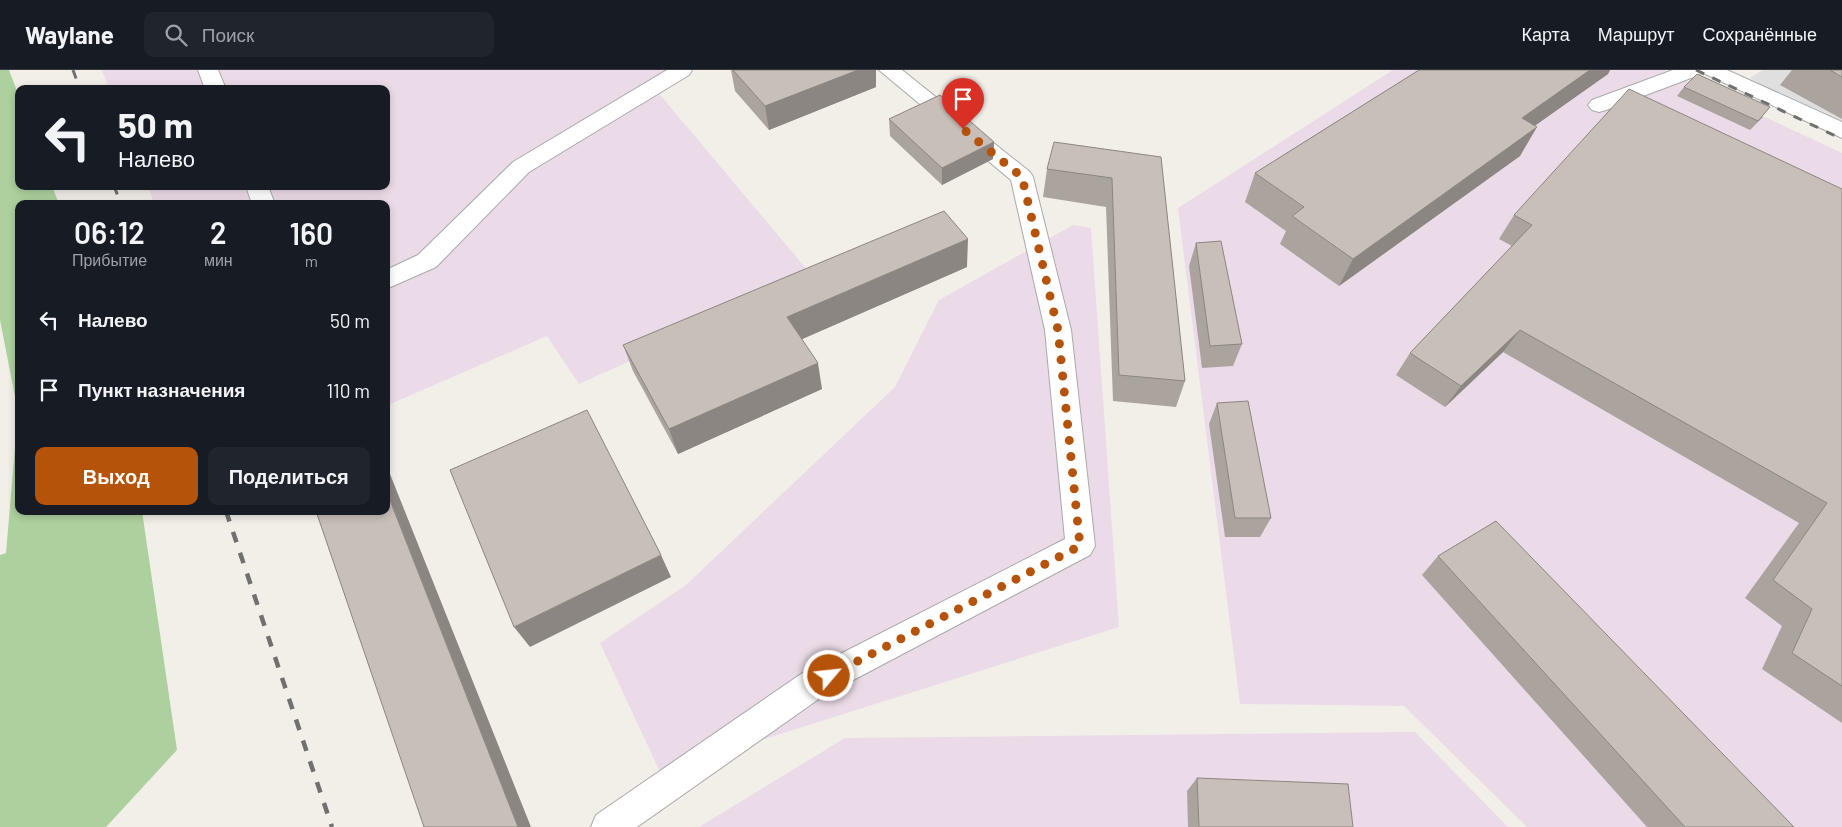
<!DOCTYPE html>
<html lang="ru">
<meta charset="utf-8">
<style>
:root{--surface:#171b24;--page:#20242c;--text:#f1f3f6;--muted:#9ea1a6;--line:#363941;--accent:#b45309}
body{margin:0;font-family:Barlow,sans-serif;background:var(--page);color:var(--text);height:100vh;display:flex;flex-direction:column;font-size:19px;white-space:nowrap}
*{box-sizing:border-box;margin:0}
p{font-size:16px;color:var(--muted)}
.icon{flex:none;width:28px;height:28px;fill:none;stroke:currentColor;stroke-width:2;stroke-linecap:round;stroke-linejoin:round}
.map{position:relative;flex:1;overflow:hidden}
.side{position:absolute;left:15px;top:130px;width:375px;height:315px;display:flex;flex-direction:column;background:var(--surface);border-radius:10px;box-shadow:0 2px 8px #0003}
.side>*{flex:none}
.guide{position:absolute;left:15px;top:15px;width:375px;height:105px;border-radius:10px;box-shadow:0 2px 8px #0003;background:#171b24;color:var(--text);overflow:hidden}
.pin{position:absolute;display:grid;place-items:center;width:42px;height:42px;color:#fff;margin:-51px -21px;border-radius:50% 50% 50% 0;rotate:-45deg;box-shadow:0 0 5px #0007}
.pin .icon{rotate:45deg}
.me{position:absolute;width:55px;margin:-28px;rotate:62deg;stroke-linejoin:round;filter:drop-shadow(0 0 4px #0008)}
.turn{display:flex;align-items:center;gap:18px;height:105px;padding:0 20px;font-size:22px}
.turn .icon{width:65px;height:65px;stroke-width:2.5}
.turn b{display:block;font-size:35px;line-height:42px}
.eta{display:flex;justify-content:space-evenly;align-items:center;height:85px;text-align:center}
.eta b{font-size:30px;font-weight:600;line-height:35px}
.primary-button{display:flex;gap:10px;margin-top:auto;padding:10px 20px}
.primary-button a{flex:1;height:58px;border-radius:10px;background:var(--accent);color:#fff;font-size:20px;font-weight:600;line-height:58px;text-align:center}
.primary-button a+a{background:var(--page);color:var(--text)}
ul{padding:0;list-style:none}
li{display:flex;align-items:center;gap:15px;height:70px;padding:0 20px}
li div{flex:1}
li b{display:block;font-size:19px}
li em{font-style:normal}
header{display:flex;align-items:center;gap:30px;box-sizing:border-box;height:70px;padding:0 25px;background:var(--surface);border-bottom:1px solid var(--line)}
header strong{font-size:24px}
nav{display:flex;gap:28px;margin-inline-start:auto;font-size:18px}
.search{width:350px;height:45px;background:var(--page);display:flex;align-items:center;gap:12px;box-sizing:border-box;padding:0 18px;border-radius:10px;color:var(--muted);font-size:19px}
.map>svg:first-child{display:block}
</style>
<header>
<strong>Waylane</strong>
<div class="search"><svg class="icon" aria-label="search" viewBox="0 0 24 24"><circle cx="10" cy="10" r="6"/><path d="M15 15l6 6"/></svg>Поиск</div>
<nav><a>Карта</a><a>Маршрут</a><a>Сохранённые</a></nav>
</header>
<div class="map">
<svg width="1842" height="757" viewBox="0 0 1842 757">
<rect width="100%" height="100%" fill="#f2efe9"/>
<path fill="#e0dfdf" d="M 1763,0 L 1842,0 L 1842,57 L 1799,38 L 1750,8 Z"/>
<path fill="#ebdbe8" d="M 102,0 L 666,0 L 651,14 L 814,208 L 579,314 L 547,266 L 386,336 L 386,134 L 154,134 L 148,116 L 386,116 L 386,19 L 109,19 Z
M 1393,0 L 1664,0 L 1842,83 L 1842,757 L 1527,757 L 1404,636 L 1240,634 L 1178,138 Z
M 1073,155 L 1091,158 L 1119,557 L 660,702 L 600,573 L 686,515 L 895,317 L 939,230 Z
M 1415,662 L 1508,757 L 699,757 L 845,668 Z"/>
<path fill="#add19e" d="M 0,0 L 9,0 L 19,26 L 19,116 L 52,116 L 59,134 L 19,134 L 19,441 L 142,441 L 177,680 L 106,757 L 0,757 L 0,485 L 6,483 L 18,342 L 0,250 Z"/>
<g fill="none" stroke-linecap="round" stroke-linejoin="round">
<defs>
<path id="minor" d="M 198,0 L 218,0 L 226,19 L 205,19 Z
M 667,0 L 692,0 L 689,5 L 529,102 L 436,197 L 386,219 L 386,200 L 418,185 L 513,92 Z
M 879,0 L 902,0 L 1030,102 L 1033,107 L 1071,260 L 1095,476 L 1090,485 L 823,626 L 637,757 L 591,757 L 596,745 L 801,604 L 1065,469 L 1045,260 L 1011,110 Z
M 1673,0 L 1727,0 L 1842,52 L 1842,68 L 1701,2 L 1699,5 L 1606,40 L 1599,42 L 1592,40 L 1588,35 L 1592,30 Z
M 246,116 L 268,116 L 275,134 L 252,134 Z"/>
</defs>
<use href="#minor" stroke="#a9a9a9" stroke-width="2"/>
<use href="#minor" fill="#fff" fill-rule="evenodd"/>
<path stroke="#707070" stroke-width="3" stroke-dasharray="9 9" stroke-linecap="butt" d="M 73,0 L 80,19
M 1696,0 L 1842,69
M 114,116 L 121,134"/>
<path stroke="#707070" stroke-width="4.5" stroke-dasharray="11 11" stroke-linecap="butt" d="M 226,441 L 332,757"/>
</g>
<path fill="#aba49e" d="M 731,0 L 876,0 L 876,17 L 769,60 L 735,21 Z
M 1419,0 L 1610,0 L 1608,4 L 1535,55 L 1520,86 L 1339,216 L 1280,174 L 1286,161 L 1245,132 L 1255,103 Z
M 1792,0 L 1842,0 L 1842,49 L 1780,15 Z
M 1684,17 L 1763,47 L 1750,60 L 1677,26 Z
M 889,49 L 994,72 L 993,89 L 942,115 L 890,66 Z
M 1161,87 L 1185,311 L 1176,337 L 1113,331 L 1106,137 L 1043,127 L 1047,99 Z
M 1842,119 L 1842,653 L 1762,599 L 1782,556 L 1745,528 L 1799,453 L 1503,282 L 1445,337 L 1396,305 L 1410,283 L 1512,176 L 1499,169 L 1514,145 Z
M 1196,173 L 1242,274 L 1233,296 L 1202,298 L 1189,196 Z
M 967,197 L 802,269 L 822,319 L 678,384 L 633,301 L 623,275 Z
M 1217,333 L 1271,448 L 1260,467 L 1225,467 L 1209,354 Z
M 1438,486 L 1794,757 L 1647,757 L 1422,505 Z
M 1197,708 L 1353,757 L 1188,757 L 1187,721 Z"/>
<path fill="#8b8681" d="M 858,0 L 876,0 L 876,17 L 769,60 L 765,36 Z
M 1590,0 L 1610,0 L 1608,4 L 1505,77 L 1522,48 Z
M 1537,57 L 1520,86 L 1339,216 L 1353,189 Z
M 994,72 L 993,89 L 942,115 L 942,98 Z
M 968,169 L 967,197 L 791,274 L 787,247 Z
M 1520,260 L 1503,282 L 1445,337 L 1461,316 Z
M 818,293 L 822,319 L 678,384 L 669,359 Z
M 386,394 L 531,757 L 518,757 L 386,420 Z
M 661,485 L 671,507 L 530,577 L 514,557 Z"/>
<path fill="#c7bfb8" stroke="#8b8681" d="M 733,0 L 858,0 L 765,36 Z
M 1419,0 L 1590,0 L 1522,48 L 1537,57 L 1353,189 L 1292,146 L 1304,137 L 1255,103 Z
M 1830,0 L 1842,0 L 1842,7 Z
M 1697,4 L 1770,37 L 1758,51 L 1684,17 Z
M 1629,19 L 1842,119 L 1842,616 L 1792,583 L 1812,539 L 1773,510 L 1827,433 L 1520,260 L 1461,316 L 1410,283 L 1532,155 L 1514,145 Z
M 940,25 L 994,72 L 942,98 L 889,49 Z
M 1054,72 L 1161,87 L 1185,311 L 1119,305 L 1112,108 L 1047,99 Z
M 944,141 L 968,169 L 787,247 L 818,293 L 669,359 L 623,275 Z
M 1221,171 L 1242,274 L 1210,276 L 1196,173 Z
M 1248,331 L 1271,448 L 1235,448 L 1217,333 Z
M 587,340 L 661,485 L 514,557 L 450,400 Z
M 386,420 L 518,757 L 424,757 L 316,441 L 386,441 Z
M 1496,451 L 1794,757 L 1685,757 L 1438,486 Z
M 1197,708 L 1348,714 L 1353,757 L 1199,757 Z"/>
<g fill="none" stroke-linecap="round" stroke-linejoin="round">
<path stroke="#b45309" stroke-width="9" stroke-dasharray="0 16.2" d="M 829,606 L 1080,476 L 1058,260 L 1022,107 L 963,59"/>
</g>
</svg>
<div class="pin" style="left:963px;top:59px;background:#d93025"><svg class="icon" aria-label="arrive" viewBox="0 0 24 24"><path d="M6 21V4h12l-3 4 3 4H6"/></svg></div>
<svg class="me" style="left:829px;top:606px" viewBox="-20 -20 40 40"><circle r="17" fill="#b45309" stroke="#fff" stroke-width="3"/><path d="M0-11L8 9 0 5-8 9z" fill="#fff"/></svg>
<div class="guide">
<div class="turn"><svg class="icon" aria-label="left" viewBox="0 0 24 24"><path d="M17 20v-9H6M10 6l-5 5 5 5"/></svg><div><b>50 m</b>Налево</div></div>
</div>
<section class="side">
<div class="eta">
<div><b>06:12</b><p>Прибытие</p></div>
<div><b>2</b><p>мин</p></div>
<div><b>160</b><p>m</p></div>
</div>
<ul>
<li><svg class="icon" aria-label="left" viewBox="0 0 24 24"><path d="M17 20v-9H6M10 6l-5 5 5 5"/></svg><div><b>Налево</b></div><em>50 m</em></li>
<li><svg class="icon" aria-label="arrive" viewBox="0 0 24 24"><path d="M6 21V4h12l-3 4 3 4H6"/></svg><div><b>Пункт назначения</b></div><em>110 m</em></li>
</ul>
<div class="primary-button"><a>Выход</a><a>Поделиться</a></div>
</section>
</div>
